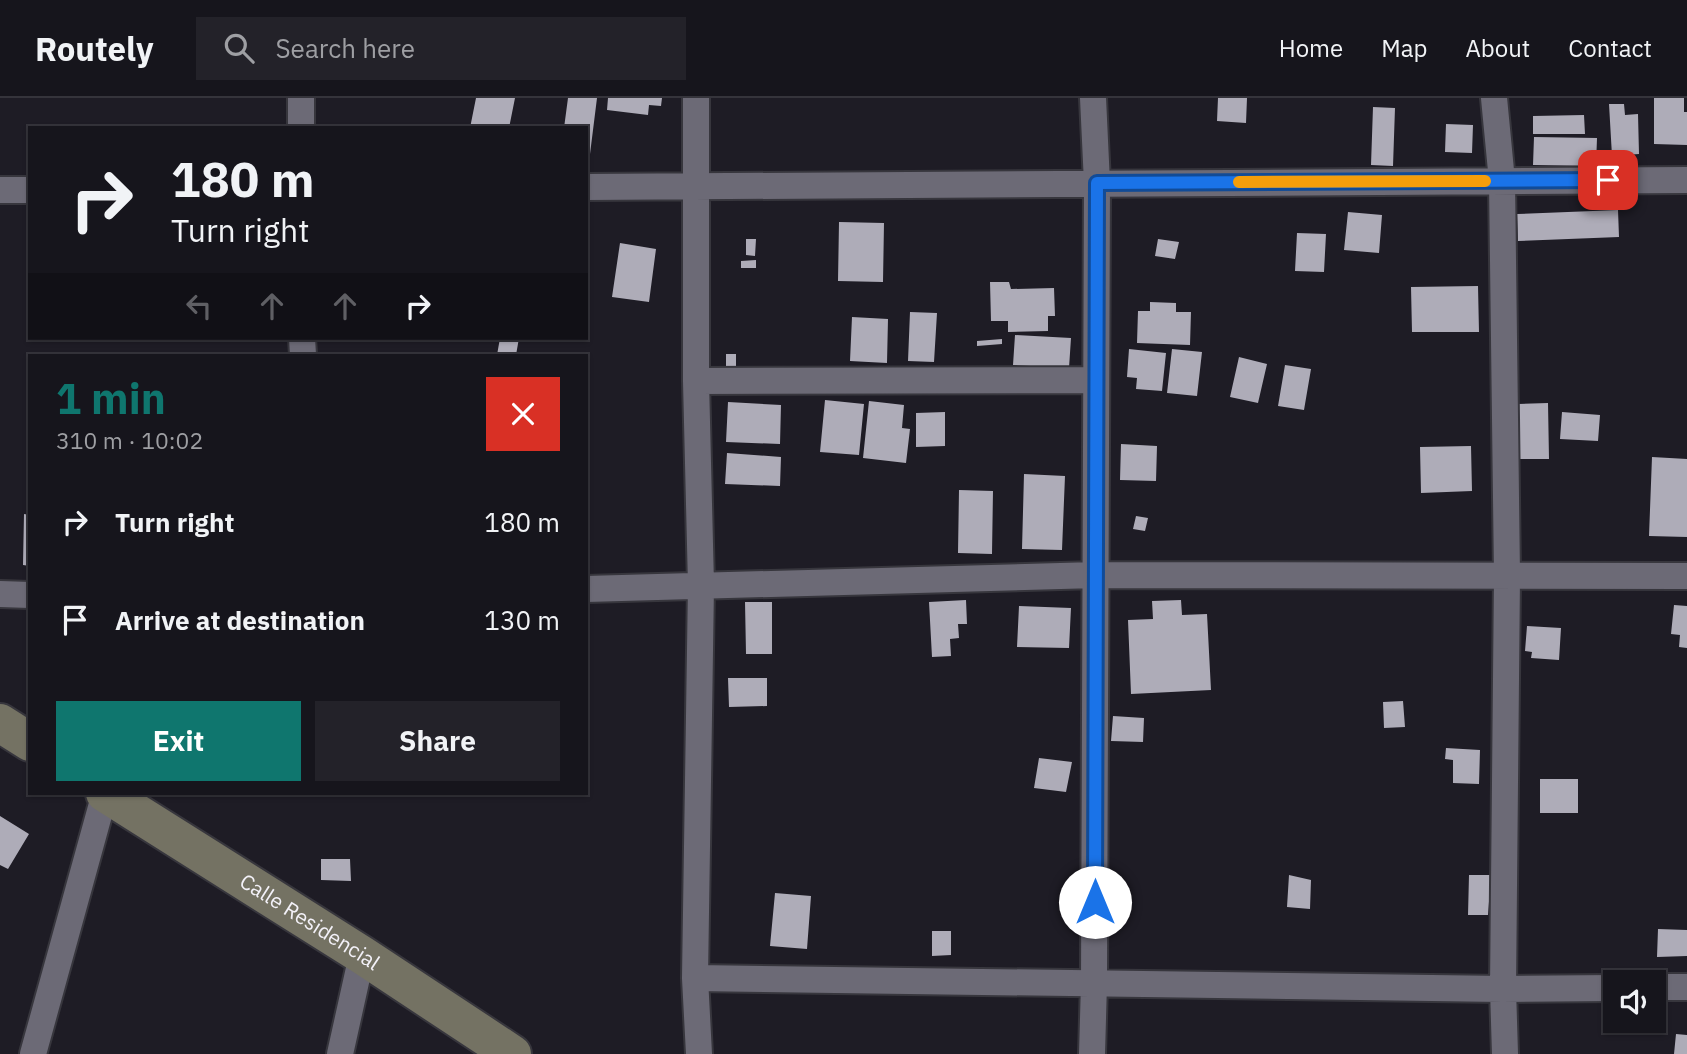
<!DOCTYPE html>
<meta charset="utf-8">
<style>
:root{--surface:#16151c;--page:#232229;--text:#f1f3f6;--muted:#9e9fa3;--line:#35343b;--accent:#0f766e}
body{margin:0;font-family:"IBM Plex Sans",sans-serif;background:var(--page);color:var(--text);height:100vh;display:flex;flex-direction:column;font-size:26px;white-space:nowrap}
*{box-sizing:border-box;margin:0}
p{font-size:23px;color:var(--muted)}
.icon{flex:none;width:38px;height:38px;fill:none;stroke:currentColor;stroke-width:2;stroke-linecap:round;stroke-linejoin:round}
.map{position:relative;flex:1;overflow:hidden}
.panel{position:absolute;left:28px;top:256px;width:560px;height:441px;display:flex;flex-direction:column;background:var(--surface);border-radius:0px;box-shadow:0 2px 5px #0004,0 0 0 2px var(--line)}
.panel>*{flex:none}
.banner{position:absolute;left:28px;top:28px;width:560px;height:214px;border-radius:0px;box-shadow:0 2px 5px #0004,0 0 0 2px var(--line);background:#16151c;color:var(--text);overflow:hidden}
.buttons{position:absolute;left:1603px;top:872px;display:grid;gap:14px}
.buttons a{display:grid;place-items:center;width:63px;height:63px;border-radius:0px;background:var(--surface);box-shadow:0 2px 5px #0004,0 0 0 2px var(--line);font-size:35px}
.pin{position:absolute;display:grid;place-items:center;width:60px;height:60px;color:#fff;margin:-30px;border-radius:14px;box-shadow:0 4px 10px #0006}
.me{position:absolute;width:77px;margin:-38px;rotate:0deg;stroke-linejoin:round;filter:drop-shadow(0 0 5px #0008)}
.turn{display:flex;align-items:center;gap:24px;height:147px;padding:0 28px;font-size:32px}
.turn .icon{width:91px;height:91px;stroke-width:2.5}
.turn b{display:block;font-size:49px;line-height:60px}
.lanes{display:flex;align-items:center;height:66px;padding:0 28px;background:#0003;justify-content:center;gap:35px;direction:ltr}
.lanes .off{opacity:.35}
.round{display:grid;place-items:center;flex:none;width:74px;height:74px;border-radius:0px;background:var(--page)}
.headline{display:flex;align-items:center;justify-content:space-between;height:119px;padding:0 28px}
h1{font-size:42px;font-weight:800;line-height:52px;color:var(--accent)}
.primary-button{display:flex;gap:14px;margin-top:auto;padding:14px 28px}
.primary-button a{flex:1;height:80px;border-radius:0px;background:var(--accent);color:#fff;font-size:28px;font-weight:800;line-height:80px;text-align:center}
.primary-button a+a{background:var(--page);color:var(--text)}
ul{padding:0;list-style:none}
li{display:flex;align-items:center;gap:21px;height:98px;padding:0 28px}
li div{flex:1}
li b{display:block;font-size:26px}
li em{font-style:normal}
header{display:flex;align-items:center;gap:42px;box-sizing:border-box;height:98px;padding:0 35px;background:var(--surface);border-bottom:2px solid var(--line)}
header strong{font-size:33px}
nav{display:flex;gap:38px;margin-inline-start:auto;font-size:24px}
.search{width:490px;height:63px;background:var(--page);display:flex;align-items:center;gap:18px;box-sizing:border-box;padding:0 24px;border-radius:0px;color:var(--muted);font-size:26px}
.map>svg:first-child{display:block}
</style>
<header>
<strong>Routely</strong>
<div class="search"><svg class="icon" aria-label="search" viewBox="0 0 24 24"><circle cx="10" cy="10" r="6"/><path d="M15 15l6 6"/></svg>Search here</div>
<nav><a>Home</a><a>Map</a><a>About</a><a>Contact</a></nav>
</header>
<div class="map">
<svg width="1687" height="956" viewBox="0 0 1687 956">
<rect width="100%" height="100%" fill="#1e1c25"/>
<path fill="#aeacb8" d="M 476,0 L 515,0 L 509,30 L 470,30 Z
M 568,0 L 597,0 L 590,56 L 586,55 L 586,30 L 564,30 Z
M 608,0 L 662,0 L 661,8 L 649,7 L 648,17 L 607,12 Z
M 1218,0 L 1247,0 L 1246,25 L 1217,23 Z
M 1654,0 L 1684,0 L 1684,14 L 1687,14 L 1687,47 L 1654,46 Z
M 1609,6 L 1624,6 L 1625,17 L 1638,16 L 1639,56 L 1612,58 Z
M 1373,9 L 1395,10 L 1393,68 L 1371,67 Z
M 1584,17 L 1585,36 L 1533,36 L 1533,18 Z
M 1446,26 L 1473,27 L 1472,55 L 1445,54 Z
M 1534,39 L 1597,40 L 1596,68 L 1533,67 Z
M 1618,112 L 1619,139 L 1518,143 L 1517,116 Z
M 1348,114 L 1382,117 L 1379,155 L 1344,152 Z
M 839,124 L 884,125 L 883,184 L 838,183 Z
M 1297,135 L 1326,136 L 1324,174 L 1295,173 Z
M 746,141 L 756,141 L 755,158 L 746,157 Z
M 1158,141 L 1179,144 L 1175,161 L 1155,158 Z
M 620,145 L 656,151 L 649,204 L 612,199 Z
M 756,162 L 756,170 L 741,170 L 741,163 Z
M 990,184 L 1009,184 L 1011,191 L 1054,190 L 1055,218 L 1048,218 L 1048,233 L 1008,234 L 1008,223 L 991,223 Z
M 1478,188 L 1479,234 L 1412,234 L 1411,189 Z
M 1150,204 L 1176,205 L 1176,214 L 1191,214 L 1190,247 L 1137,245 L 1138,213 L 1150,213 Z
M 910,214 L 937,215 L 934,264 L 908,263 Z
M 852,219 L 888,221 L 887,265 L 850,263 Z
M 1015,237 L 1071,240 L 1069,270 L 1013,267 Z
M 500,240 L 519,240 L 516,257 L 497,257 Z
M 1002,241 L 1002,246 L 977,248 L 977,243 Z
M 1129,251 L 1166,255 L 1162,293 L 1136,291 L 1137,280 L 1127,279 Z
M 1172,251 L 1202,254 L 1197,298 L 1167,295 Z
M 726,256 L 736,256 L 736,269 L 726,269 Z
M 1239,259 L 1267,266 L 1258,305 L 1230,299 Z
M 1285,267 L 1311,271 L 1304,312 L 1278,308 Z
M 825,302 L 864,306 L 859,357 L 820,354 Z
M 869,303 L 904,307 L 902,330 L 910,331 L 906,365 L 863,360 Z
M 728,304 L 781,307 L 780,346 L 726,344 Z
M 1548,305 L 1549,361 L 1520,361 L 1518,306 Z
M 945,314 L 945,348 L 916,349 L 916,315 Z
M 1562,314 L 1600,317 L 1598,343 L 1560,341 Z
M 1121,346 L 1157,348 L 1156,383 L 1120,382 Z
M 1471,348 L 1472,393 L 1421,395 L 1420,349 Z
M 727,355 L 781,359 L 780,388 L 725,386 Z
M 1652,359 L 1687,361 L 1687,439 L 1649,438 Z
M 1024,376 L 1065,378 L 1062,452 L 1022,451 Z
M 959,392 L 993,393 L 992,456 L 958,455 Z
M 24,416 L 30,417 L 30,468 L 23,467 Z
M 1136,418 L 1148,420 L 1145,433 L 1133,431 Z
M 966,502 L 967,526 L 958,526 L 959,540 L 950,541 L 951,558 L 932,559 L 929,504 Z
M 1181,502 L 1182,517 L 1207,516 L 1211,592 L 1131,596 L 1128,522 L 1153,521 L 1152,503 Z
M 745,504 L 772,504 L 772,556 L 746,556 Z
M 1674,507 L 1687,508 L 1687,550 L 1679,549 L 1680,537 L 1671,536 Z
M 1019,508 L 1071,510 L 1069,550 L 1017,549 Z
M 1527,528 L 1561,530 L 1559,562 L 1531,560 L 1532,554 L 1525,553 Z
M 728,580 L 767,580 L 767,608 L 729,609 Z
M 1403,603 L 1405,629 L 1384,630 L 1383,604 Z
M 1113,618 L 1144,620 L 1143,644 L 1111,643 Z
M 1446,650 L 1480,652 L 1479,686 L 1453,685 L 1453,662 L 1445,661 Z
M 1039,660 L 1072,664 L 1066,694 L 1034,690 Z
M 1540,681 L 1578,681 L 1578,715 L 1540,715 Z
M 0,718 L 29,736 L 8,771 L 0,767 Z
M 321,761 L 350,761 L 351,783 L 321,782 Z
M 1289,777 L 1311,782 L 1310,811 L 1287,809 Z
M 1469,777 L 1491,777 L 1488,817 L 1468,817 Z
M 775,795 L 811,798 L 807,851 L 770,848 Z
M 1658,831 L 1687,832 L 1687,858 L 1657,859 Z
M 932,833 L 951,833 L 951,857 L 932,858 Z
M 1676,936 L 1687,937 L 1687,956 L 1674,956 Z"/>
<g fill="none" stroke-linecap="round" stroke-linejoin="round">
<defs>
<path id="street" d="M 696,0 L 696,283 L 701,487 L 695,880 L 699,956
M 1494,0 L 1502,83 L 1507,478 L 1503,891 L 1505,956
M 301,30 L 301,0
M 586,89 L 1687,82
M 0,92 L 30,92
M 302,240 L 303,257
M 696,283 L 1096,282
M 586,491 L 1096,477 L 1687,478
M 0,496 L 30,497
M 695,880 L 1503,891 L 1615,890
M 1654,889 L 1687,889
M 33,956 L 105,695
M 340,956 L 362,857
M 1092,956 L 1094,885 L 1097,85 L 1093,0"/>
<g id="secondary">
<path d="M 0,625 L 30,644"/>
<path id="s1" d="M 105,695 L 362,857 L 512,956"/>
</g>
</defs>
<use href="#street" stroke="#37363d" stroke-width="30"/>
<use href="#secondary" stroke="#37363d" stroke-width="42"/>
<use href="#street" stroke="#6c6a76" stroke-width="26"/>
<use href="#secondary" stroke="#747263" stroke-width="38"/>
</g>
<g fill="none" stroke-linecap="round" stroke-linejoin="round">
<defs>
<path id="route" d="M 1095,804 L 1097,85 L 1608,82"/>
</defs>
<use href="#route" stroke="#114b97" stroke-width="18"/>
<use href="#route" stroke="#1a73e8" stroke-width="12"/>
<path stroke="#f59e0b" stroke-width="12" d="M 1239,84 L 1485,83"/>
</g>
<g text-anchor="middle" stroke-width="7" stroke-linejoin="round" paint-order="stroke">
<g font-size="21" fill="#f3f1f8" stroke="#08070b">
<text dy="7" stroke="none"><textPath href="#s1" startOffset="242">Calle Residencial</textPath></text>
</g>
</g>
</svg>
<div class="buttons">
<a><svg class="icon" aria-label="sound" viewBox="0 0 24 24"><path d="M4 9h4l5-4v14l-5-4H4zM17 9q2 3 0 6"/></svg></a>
</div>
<div class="pin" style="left:1608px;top:82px;background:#d93025"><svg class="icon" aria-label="arrive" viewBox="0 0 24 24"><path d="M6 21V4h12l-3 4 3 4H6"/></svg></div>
<svg class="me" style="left:1095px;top:804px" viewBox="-20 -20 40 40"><circle r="19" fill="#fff"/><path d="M0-13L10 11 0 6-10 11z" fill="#1a73e8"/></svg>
<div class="banner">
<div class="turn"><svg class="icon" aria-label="right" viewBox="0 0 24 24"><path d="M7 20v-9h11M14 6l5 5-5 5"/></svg><div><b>180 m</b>Turn right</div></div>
<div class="lanes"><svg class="icon off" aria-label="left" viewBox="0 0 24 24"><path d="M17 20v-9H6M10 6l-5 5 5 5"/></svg><svg class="icon off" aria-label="ahead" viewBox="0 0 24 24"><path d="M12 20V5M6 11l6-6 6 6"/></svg><svg class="icon off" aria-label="ahead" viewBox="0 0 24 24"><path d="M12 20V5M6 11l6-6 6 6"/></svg><svg class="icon" aria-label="right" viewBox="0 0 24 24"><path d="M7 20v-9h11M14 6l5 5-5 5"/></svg></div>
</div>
<section class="panel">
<div class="headline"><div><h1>1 min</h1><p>310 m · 10:02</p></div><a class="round" style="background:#d93025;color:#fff"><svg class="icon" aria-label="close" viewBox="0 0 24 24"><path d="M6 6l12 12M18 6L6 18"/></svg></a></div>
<ul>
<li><svg class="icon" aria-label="right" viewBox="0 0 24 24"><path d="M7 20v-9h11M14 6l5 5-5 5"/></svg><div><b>Turn right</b></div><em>180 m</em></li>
<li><svg class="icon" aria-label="arrive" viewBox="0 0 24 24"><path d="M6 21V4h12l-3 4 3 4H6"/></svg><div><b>Arrive at destination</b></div><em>130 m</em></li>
</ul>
<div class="primary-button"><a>Exit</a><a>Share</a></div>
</section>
</div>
